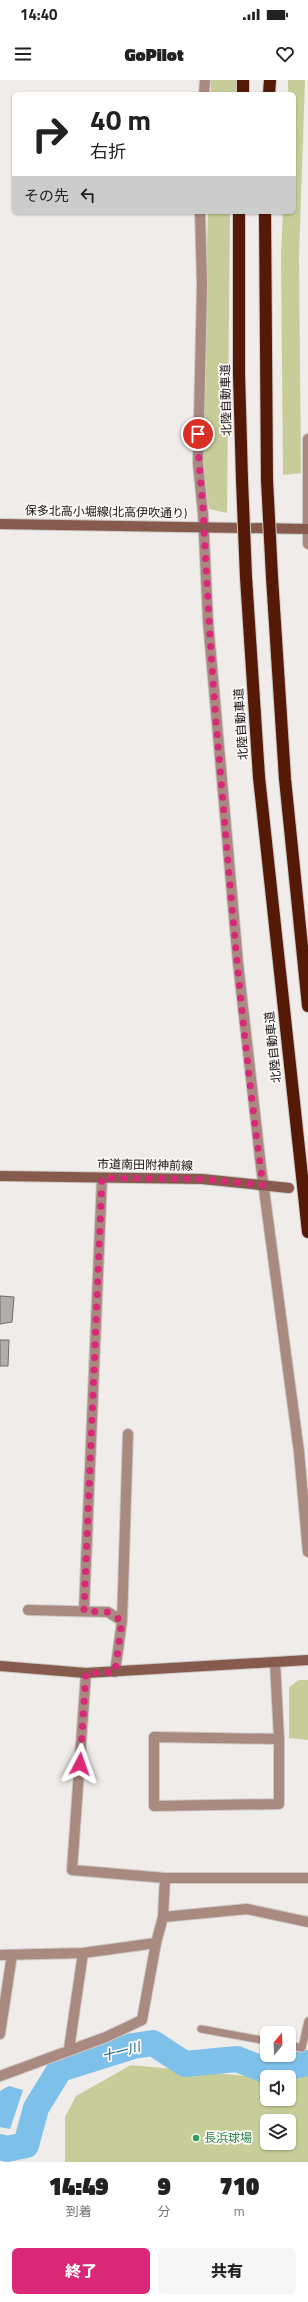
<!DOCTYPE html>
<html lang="ja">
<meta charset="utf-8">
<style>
:root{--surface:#fff;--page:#f6f6f6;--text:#222;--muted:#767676;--accent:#db2777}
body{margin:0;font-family:"Titillium Web","Noto Sans JP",sans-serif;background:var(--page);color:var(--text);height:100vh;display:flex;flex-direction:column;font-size:15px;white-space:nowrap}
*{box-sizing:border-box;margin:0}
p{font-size:13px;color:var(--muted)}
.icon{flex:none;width:22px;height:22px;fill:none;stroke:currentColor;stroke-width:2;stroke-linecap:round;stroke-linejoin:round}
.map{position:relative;height:2082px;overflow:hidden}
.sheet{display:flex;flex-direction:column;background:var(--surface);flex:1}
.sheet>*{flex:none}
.hud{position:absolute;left:12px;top:12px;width:284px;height:122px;border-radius:6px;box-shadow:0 1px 3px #0004;background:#fff;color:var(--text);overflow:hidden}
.needle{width:26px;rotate:19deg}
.buttons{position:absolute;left:260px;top:1946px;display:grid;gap:8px}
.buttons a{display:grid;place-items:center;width:36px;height:36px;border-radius:6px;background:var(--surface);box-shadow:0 1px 3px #0004;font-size:20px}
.pin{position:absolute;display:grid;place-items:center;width:34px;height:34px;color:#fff;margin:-17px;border:2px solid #fff;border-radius:50%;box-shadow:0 1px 4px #0007}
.me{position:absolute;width:44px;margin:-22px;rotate:4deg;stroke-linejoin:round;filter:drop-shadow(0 0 3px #0008)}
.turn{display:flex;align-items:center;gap:14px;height:84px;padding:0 12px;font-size:18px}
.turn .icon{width:52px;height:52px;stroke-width:2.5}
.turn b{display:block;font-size:28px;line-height:34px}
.then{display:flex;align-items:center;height:38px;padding:0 12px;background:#0003;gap:8px;font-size:15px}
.eta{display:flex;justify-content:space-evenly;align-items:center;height:68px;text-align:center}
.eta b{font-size:24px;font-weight:800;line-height:28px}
.action{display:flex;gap:8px;margin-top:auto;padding:8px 12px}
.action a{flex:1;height:46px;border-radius:6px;background:var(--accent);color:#fff;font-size:16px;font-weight:800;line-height:46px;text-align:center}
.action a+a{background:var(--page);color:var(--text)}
.status{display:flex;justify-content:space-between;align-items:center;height:28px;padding:0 20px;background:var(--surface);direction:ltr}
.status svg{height:11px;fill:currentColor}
header{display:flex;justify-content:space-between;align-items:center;height:52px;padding:0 12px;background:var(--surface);font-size:18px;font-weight:800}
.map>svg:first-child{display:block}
</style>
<div class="status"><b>14:40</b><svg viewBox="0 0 49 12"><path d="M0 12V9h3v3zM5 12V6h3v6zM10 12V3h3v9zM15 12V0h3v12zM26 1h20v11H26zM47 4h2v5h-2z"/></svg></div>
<header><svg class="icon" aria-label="menu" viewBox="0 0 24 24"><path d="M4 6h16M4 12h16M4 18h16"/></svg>GoPilot<svg class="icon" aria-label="heart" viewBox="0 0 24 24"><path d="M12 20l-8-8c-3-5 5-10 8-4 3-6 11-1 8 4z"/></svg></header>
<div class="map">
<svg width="308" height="2082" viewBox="0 0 308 2082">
<rect width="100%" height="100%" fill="#efece9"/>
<path fill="#c7cd99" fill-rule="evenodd" d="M 211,0 L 237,0 L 236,14 L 211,14 Z
M 288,0 L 305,0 L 299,178 L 301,393 L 283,395 L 281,175 L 283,132 L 294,132 L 294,14 L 288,14 Z
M 208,132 L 230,132 L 227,433 L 209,429 L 201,378 Z
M 299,1600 L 308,1600 L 308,1660 L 289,1658 L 289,1607 Z
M 131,1985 L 267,1998 L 267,2019 L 289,2019 L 289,1997 L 308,1995 L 308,2082 L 65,2082 L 65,2037 L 76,2016 ZM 267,2041 L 289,2041 L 289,2063 L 267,2063 Z"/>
<path fill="#7dc1eb" d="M 9,2006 L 23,2010 L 10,2049 L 0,2047 L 0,2011 Z"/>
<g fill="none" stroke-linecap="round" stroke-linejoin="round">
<path stroke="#7dc1eb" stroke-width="26" d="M 0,2067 L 7,2069 L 26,2065 L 36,2028 L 60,1989 L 133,1966 L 153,1963 L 185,1984 L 237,1979 L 267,1991 L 308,1983"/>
</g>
<path fill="#b1adab" stroke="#716d6c" d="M 0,1216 L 14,1217 L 12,1242 L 0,1244 Z
M 0,1260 L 9,1260 L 8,1286 L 0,1286 Z"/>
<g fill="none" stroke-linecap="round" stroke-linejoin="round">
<defs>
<path id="lane" d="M 201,1949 L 267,1961
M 289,1965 L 302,1968 L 308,1941"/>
<path id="street" d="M 204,14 L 205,0
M 200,132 L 202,205 L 198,383 L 203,434 L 208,541 L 238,883 L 261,1087 L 299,1372 L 308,1472
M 308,359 L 308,464
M 28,1530 L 108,1532 L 122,1541
M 84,1531 L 102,1098
M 275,1582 L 279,1659 L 279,1724 L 154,1726 L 154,1657 L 279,1659
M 115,1592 L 122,1541 L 128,1354
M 86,1593 L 72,1790 L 165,1798 L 308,1798
M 163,1837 L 247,1829 L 308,1842
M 156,1863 L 163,1837 L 165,1798
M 0,1875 L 83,1873 L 156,1863 L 142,1940 L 106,1957 L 0,1996
M 0,1954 L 12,1875
M 69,1969 L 83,1873"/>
<path id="secondary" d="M 0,444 L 308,449
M 0,1096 L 202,1099 L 289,1108
M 0,1586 L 86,1593 L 308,1580"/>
<path id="highway" d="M 243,14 L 243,0
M 269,14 L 270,0
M 239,132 L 239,294 L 242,400
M 265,132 L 267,400
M 246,497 L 259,697 L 308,1152
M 272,497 L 285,699 L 308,926"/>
</defs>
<use href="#lane" stroke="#ccc9c6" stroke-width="9"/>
<use href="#street" stroke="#ccc9c6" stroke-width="12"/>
<use href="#secondary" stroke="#ccc9c6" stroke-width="12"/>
<use href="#highway" stroke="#ccc9c6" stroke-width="14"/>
<use href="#lane" stroke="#a98980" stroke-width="7"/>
<use href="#street" stroke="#a98980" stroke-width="10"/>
<use href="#secondary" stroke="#865a4d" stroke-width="10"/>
<use href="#highway" stroke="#541a07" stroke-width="12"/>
<defs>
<path id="highway-bridge" d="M 242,400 L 246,497
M 267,400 L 272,497"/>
</defs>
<use href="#highway-bridge" stroke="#ccc9c6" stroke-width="14" stroke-linecap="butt"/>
<use href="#highway-bridge" stroke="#541a07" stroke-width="12"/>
</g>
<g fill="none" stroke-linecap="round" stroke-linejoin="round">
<path stroke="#db2777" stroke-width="7" stroke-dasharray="0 12.6" d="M 80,1684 L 86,1593 L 115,1592 L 122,1541 L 108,1532 L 84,1531 L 102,1098 L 202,1099 L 263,1105 C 243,963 231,819 219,675 C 212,600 208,524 204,448 C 203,416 198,386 198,354"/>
</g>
<circle fill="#2e9e5b" stroke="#fcf9f6" stroke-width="1.5" cx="196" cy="2058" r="4"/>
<g text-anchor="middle" stroke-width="3.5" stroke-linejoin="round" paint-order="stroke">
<g font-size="12" fill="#121110" stroke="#fcf9f6">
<text transform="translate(226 320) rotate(-91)" y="4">北陸自動車道</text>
<text transform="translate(106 432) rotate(1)" y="4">保多北高小堀線(北高伊吹通り)</text>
<text transform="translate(241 644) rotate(-94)" y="4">北陸自動車道</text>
<text transform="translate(273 967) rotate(-96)" y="4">北陸自動車道</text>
<text transform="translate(145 1085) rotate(1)" y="4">市道南田附神前線</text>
</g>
<g font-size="12" fill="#27864d" stroke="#fcf9f6" text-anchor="start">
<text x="204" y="2062">長浜球場</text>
</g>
<g font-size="13" font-style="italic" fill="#085e86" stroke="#fcf9f6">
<text transform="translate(121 1971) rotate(-15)" y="5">十一川</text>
</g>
</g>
</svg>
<div class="buttons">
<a><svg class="needle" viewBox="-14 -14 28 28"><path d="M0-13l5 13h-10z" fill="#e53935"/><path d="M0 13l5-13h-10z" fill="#767676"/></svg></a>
<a><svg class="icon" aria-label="sound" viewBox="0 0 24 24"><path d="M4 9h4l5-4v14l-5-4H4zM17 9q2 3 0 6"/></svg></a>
<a><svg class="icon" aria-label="layers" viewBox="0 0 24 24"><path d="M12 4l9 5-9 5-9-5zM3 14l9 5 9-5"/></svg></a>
</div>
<div class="pin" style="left:198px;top:354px;background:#d93025"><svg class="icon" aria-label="arrive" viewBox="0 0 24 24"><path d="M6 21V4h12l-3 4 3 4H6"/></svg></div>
<svg class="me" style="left:80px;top:1684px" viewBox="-20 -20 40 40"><path d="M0-17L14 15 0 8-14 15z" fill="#db2777" stroke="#fff" stroke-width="4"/></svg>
<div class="hud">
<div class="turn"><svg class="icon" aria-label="right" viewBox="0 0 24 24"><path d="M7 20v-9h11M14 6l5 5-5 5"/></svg><div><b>40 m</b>右折</div></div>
<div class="then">その先<svg class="icon" aria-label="left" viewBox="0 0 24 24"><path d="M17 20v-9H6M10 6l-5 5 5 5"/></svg></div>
</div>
</div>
<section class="sheet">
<div class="eta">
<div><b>14:49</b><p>到着</p></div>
<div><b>9</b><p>分</p></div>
<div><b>710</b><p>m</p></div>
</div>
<div class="action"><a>終了</a><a>共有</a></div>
</section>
